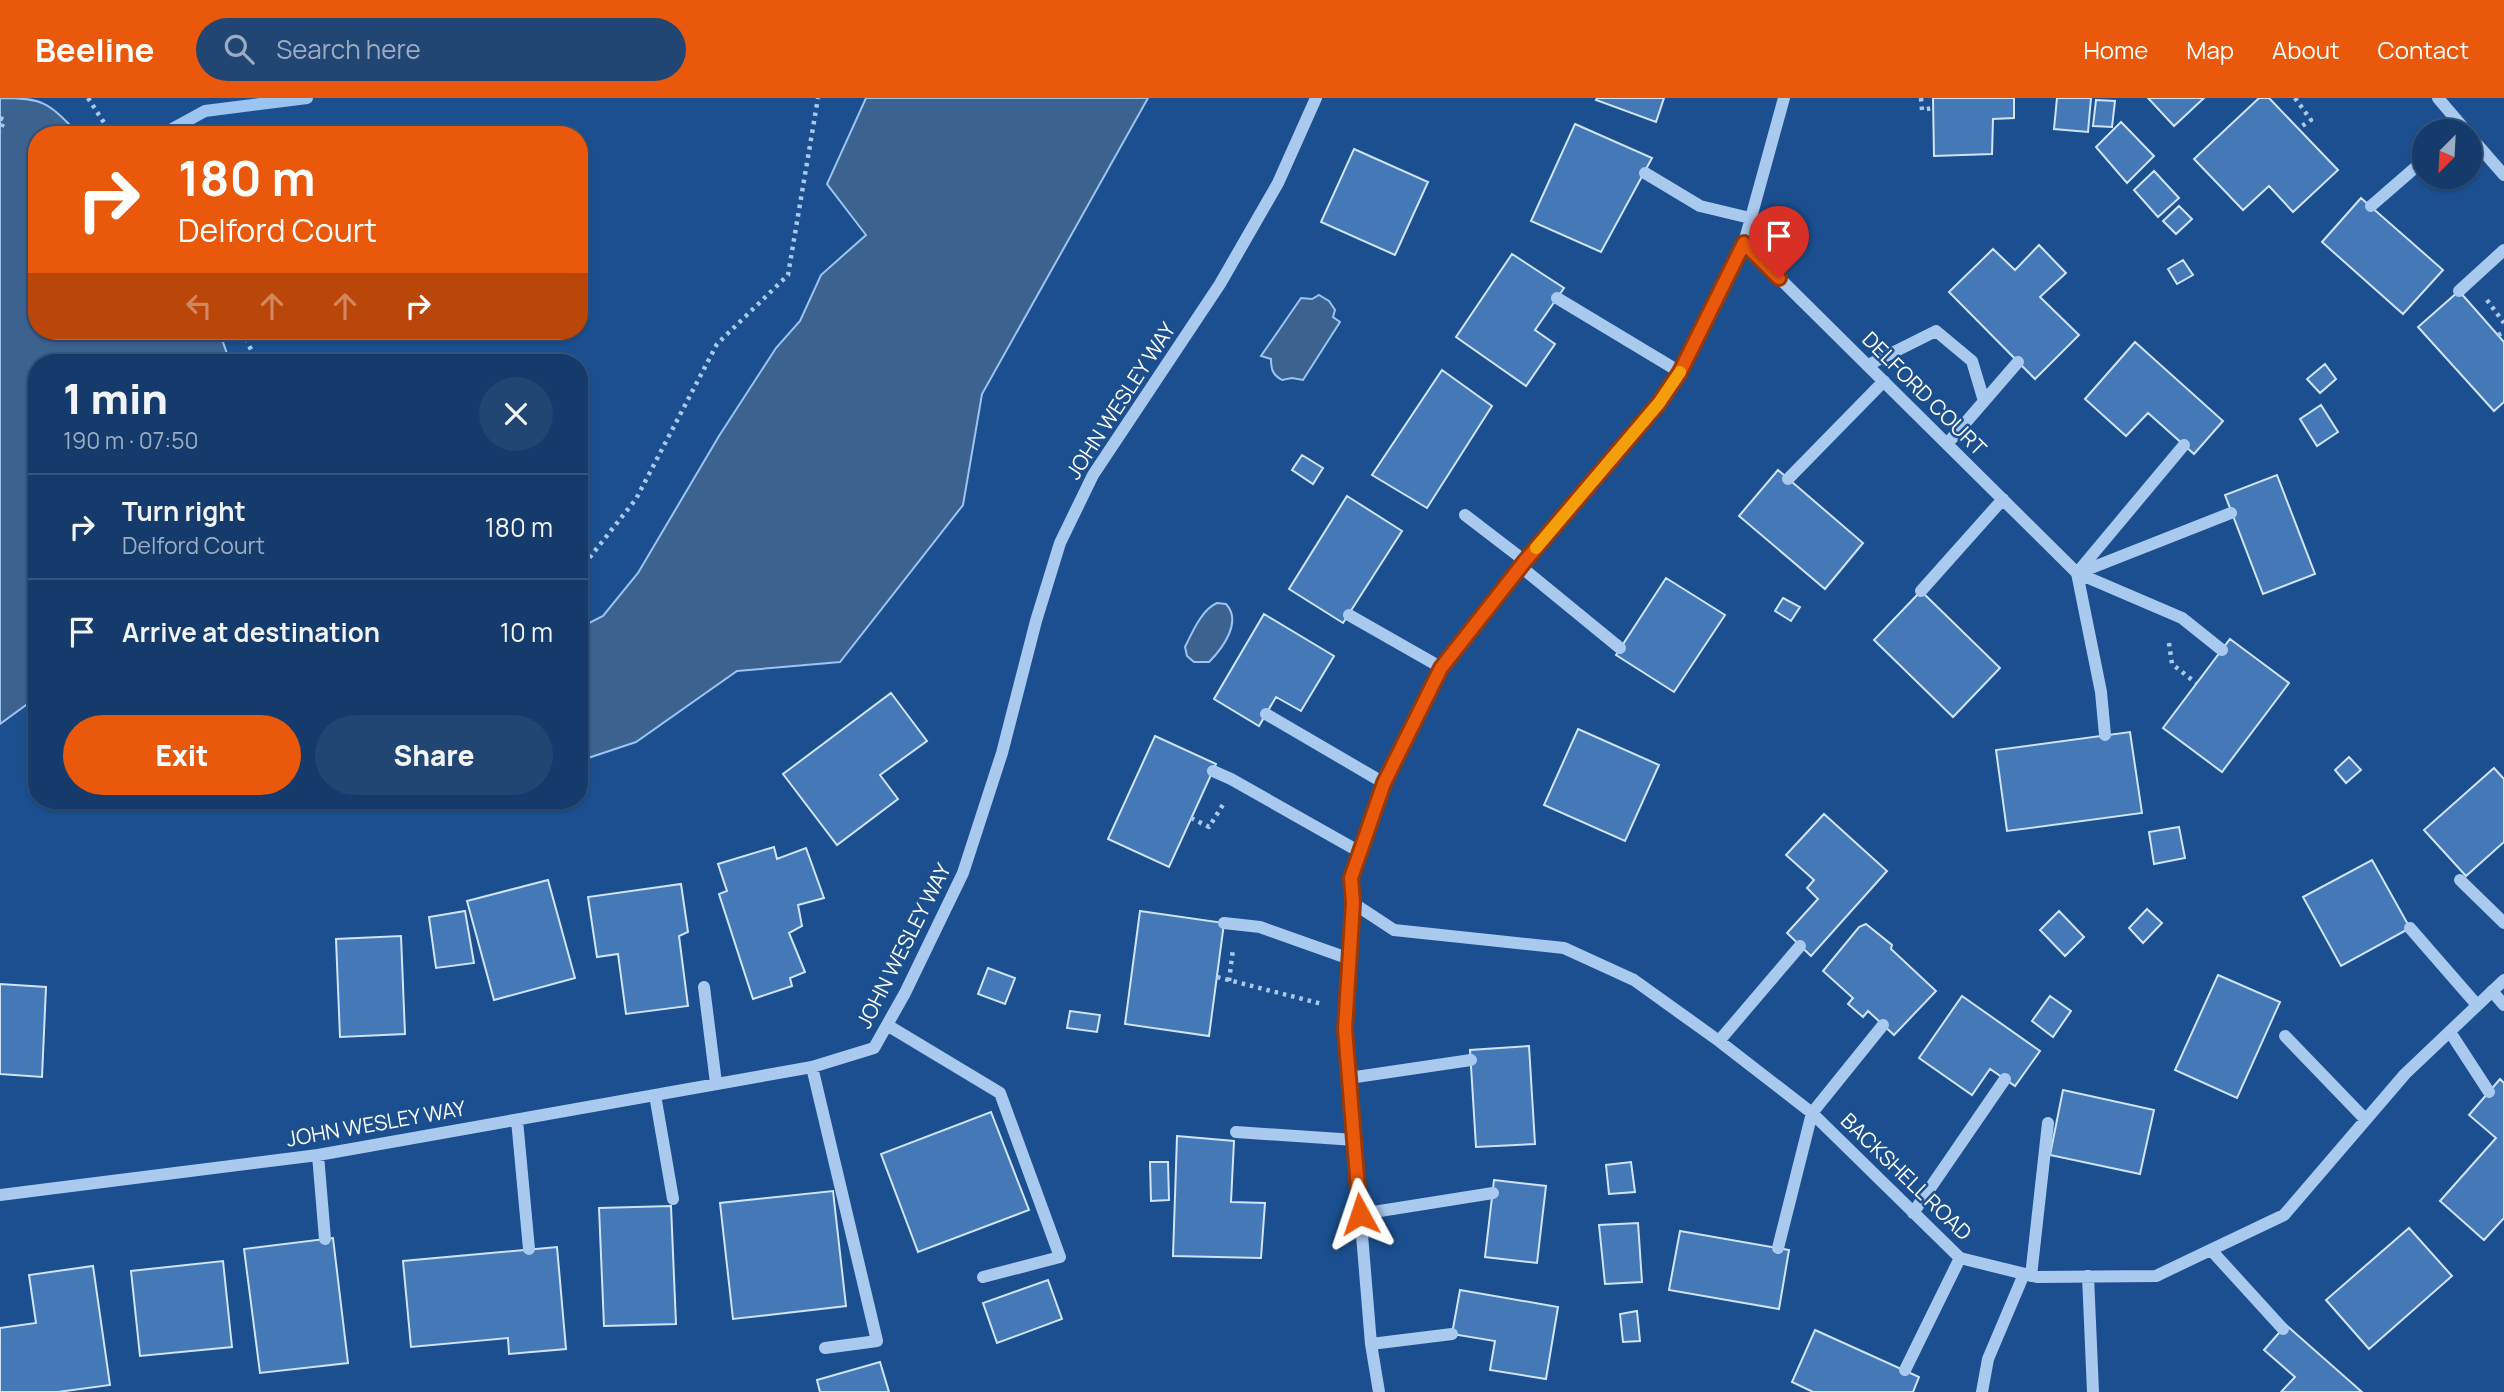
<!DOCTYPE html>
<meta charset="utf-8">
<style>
:root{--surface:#143b6b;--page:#214673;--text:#f1f3f6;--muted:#9dadc1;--line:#33557e;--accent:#ea580c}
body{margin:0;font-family:Manrope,sans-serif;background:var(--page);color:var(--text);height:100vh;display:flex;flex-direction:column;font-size:26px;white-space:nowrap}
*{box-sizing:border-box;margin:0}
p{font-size:23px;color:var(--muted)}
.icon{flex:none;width:38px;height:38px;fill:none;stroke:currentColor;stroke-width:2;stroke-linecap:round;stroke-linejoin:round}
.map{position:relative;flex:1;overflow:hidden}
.sheet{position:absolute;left:28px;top:256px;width:560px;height:455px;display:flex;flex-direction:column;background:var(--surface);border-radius:28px;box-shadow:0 2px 5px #0004,0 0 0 2px var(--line)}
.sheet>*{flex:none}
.guide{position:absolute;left:28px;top:28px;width:560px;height:214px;border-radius:28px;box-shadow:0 2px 5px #0004,0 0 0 2px var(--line);background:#ea580c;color:#fff;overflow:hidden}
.needle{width:46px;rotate:204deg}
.controls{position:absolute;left:2412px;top:21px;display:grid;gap:14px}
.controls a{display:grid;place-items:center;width:70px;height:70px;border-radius:50%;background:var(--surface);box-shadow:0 2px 5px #0004,0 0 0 2px var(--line);font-size:35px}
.pin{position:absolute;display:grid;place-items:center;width:60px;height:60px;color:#fff;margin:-72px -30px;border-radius:50% 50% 50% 0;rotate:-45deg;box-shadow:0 0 7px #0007}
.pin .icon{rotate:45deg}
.me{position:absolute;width:77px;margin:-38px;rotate:355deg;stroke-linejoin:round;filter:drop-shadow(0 0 5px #0008)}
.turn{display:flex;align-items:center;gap:24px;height:147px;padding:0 35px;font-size:32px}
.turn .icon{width:91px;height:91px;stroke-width:2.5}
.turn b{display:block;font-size:49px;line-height:60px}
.lanes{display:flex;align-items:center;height:66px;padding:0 35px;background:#0003;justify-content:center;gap:35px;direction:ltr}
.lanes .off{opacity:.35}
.round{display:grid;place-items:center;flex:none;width:74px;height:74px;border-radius:37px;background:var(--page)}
.overview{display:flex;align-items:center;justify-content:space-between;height:119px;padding:0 35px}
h1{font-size:42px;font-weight:800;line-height:52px}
.action{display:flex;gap:14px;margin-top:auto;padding:14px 35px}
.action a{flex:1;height:80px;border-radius:42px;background:var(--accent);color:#fff;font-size:28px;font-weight:800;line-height:80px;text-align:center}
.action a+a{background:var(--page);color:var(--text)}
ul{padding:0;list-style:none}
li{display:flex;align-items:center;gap:21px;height:105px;padding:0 35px;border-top:2px solid var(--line)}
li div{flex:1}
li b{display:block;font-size:26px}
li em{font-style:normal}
header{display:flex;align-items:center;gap:42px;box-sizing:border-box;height:98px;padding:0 35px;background:var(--accent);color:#fff}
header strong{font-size:33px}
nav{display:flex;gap:38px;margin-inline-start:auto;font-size:24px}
.search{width:490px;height:63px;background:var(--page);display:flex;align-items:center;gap:18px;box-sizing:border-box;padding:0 24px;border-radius:38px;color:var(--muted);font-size:26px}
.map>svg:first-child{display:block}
</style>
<header>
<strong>Beeline</strong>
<div class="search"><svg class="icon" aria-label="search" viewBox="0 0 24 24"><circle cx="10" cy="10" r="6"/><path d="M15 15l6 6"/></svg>Search here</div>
<nav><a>Home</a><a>Map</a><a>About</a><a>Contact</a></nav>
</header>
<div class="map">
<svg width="2504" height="1294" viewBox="0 0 2504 1294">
<rect width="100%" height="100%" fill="#1b4f8f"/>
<path fill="#3c6290" stroke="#9cc4f0" stroke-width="2" d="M 0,0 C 46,0 48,5 80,37 L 37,37 L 37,233 L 219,233 L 230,264 L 37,264 L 37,599 L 0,626 Z
M 866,0 L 1148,0 L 982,296 L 963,407 L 840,564 L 737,573 L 636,644 L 579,663 L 579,530 L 603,518 L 638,475 L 719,338 L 776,250 L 800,223 L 821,177 L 866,137 L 827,86 Z
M 1319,197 L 1329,203 L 1335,212 L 1333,219 L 1340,224 L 1303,282 L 1292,280 L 1282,282 C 1273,277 1271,272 1271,261 L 1261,258 L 1301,200 L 1312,201 Z
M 1217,505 L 1226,506 C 1242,523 1224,549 1209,564 L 1194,564 L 1187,558 L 1185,549 C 1192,535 1202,511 1217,505 Z"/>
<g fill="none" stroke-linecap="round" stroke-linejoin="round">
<path stroke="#9cc4f0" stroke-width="12" d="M 161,37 L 205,13 L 307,0"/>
</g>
<path fill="#4478b7" stroke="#cfe3fa" stroke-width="2" d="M 1597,0 L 1664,0 L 1656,24 L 1596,2 Z
M 1933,0 L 2014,0 L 2014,20 L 1993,21 L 1992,56 L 1934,58 Z
M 2057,0 L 2091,0 L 2088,34 L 2054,31 Z
M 2148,0 L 2204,0 L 2174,28 Z
M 2259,0 L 2269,0 L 2338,72 L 2293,114 L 2269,88 L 2243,112 L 2194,61 Z
M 2096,2 L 2115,3 L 2112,29 L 2093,28 Z
M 2121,24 L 2154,58 L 2127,85 L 2096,49 Z
M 1575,26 L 1652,60 L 1601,154 L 1531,123 Z
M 1354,51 L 1428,84 L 1395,157 L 1321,124 Z
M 2154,73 L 2179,100 L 2158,119 L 2134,92 Z
M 2361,100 L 2443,172 L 2403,216 L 2322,144 Z
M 2179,108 L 2192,121 L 2176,136 L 2163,123 Z
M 2039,147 L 2066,175 L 2040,199 L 2079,237 L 2035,281 L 1949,194 L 1993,151 L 2015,172 Z
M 1512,156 L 1564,190 L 1535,232 L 1555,246 L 1526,288 L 1456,239 Z
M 2183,162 L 2193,177 L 2177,186 L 2168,171 Z
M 2459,193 L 2504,244 L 2504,304 L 2494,313 L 2418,229 Z
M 2135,244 L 2223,323 L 2194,356 L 2148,315 L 2126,338 L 2085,301 Z
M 2325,266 L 2336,281 L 2320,295 L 2307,281 Z
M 1442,272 L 1492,308 L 1427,410 L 1372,377 Z
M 2321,307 L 2338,334 L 2317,348 L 2300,321 Z
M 1302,357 L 1323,370 L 1313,386 L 1292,372 Z
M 1778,372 L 1863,445 L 1825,491 L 1739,418 Z
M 2277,377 L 2315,476 L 2263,496 L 2225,397 Z
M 1347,398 L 1402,433 L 1343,525 L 1289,491 Z
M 1666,480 L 1725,517 L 1674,594 L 1616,557 Z
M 1921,493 L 2000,570 L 1953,619 L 1874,542 Z
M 1783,500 L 1800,509 L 1791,523 L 1775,513 Z
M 1264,516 L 1334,558 L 1301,613 L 1276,599 L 1259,628 L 1214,601 Z
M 2230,541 L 2289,585 L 2222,674 L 2163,630 Z
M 891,595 L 927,643 L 880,677 L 898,701 L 837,747 L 783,676 Z
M 1578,631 L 1659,667 L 1625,743 L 1544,707 Z
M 2130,634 L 2142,715 L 2007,733 L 1996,652 Z
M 1155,638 L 1216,666 L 1169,769 L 1108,741 Z
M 2349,659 L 2361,672 L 2346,685 L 2335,672 Z
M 2494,670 L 2504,681 L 2504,744 L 2466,778 L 2424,732 Z
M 1824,716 L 1887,773 L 1811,858 L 1787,835 L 1818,801 L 1807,790 L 1814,782 L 1786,757 Z
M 2179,729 L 2185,760 L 2154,766 L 2149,734 Z
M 774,749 L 777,761 L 806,750 L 824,800 L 798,807 L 802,828 L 789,835 L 805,874 L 790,880 L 792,888 L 753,901 L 719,796 L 727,793 L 718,766 Z
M 2372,762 L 2410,830 L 2341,868 L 2303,799 Z
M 548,782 L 575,880 L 494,902 L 467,803 Z
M 681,786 L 688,834 L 679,838 L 688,908 L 626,916 L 618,856 L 597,859 L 588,799 Z
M 2147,811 L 2162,825 L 2143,845 L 2129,830 Z
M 465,813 L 474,865 L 436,870 L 429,819 Z
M 1140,813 L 1224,825 L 1209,938 L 1125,926 Z
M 2059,813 L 2084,839 L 2065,858 L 2040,832 Z
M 1866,826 L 1892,847 L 1891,851 L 1936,893 L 1894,937 L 1868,913 L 1863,919 L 1848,906 L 1853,900 L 1823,873 L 1859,829 Z
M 401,838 L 405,936 L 340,939 L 336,841 Z
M 988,870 L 1015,880 L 1005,906 L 978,896 Z
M 2218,877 L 2280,904 L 2237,1000 L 2175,972 Z
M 0,886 L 46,889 L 42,979 L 0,976 Z
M 1962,898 L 2040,953 L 2015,988 L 1990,971 L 1972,997 L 1919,960 Z
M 2050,898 L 2071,913 L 2053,939 L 2032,923 Z
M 1070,913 L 1100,917 L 1097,934 L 1067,930 Z
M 1529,948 L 1535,1046 L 1476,1049 L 1470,952 Z
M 2500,981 L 2504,985 L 2504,1120 L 2484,1142 L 2440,1103 L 2496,1040 L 2469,1017 Z
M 2063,992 L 2154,1012 L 2140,1076 L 2050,1057 Z
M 991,1014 L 1029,1112 L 918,1154 L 881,1056 Z
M 1177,1038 L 1234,1043 L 1231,1104 L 1265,1105 L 1261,1160 L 1173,1158 Z
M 1150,1064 L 1168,1064 L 1169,1102 L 1151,1103 Z
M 1631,1064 L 1635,1094 L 1609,1096 L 1606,1067 Z
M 1494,1082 L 1546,1088 L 1537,1165 L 1485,1159 Z
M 833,1093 L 846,1208 L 733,1221 L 720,1105 Z
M 671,1108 L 676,1226 L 604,1228 L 599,1110 Z
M 1638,1125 L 1642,1184 L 1605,1186 L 1599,1127 Z
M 2409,1130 L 2452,1178 L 2369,1251 L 2326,1202 Z
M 1680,1133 L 1789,1152 L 1779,1211 L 1669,1192 Z
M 333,1140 L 348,1265 L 260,1275 L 244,1151 Z
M 557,1149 L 566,1251 L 509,1256 L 508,1240 L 411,1249 L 403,1163 Z
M 223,1163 L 232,1249 L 140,1258 L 131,1173 Z
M 93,1168 L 110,1287 L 58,1294 L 0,1294 L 0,1230 L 36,1225 L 29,1177 Z
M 1048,1182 L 1062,1221 L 997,1245 L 983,1205 Z
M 1460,1192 L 1558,1209 L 1546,1281 L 1490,1272 L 1495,1243 L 1452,1236 Z
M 1637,1213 L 1640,1243 L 1623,1244 L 1620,1216 Z
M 2286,1227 L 2362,1294 L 2281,1294 L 2295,1279 L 2264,1252 Z
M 1815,1232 L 1919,1279 L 1913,1294 L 1813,1294 L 1792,1284 Z
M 880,1264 L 889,1294 L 820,1294 L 817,1282 Z"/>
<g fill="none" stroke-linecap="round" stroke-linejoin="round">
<path stroke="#a9c9ee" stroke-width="4.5" stroke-dasharray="3.5 5" stroke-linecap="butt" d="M 88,0 L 112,37
M 1921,0 L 1922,12 L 1932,10
M 2295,0 L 2311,22 L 2299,30
M 0,20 L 4,22 L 0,34
M 2487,202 L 2504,225
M 242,233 L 257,264
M 2498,237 L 2504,234
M 579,473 L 636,401 L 717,246 L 788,177 L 818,0
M 2169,545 L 2172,566 L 2196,585
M 1191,720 L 1209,729 L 1224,705
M 1217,879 L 1322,906
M 1229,883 L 1233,851"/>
<path stroke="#a9c9ee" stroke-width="12" d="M 2438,0 L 2466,33
M 2469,37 L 2504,77
M 1645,75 L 1700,108 L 1750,120
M 2371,108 L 2424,62
M 1744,145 L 2077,475 L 2182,520 L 2222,552
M 2459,193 L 2504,152
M 1557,200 L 1680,274
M 1868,267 L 1936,233 L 1972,263 L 1984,303
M 1947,346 L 2018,264
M 1788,381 L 1884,283
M 1465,417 L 1525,463
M 1521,469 L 1620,550
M 2081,474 L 2231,415
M 2077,475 L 2184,347
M 2077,475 L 2101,594 L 2105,637
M 1921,493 L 2003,401
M 1349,517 L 1442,570
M 1266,616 L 1384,685
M 1213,673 L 1231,681 L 1360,754
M 2460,782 L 2504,825
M 1353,805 L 1394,832 L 1564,850 L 1634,882 L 1719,943 L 1812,1015 L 1960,1160 L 2037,1179 L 2156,1178 L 2284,1117 L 2405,976 L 2504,882
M 1224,825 L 1260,829 L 1350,861
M 2410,830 L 2477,907
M 704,889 L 716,985
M 2492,893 L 2504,907
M 887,927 L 1000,995 L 1060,1159 L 983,1179
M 2450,934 L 2489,994
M 2285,938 L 2366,1022
M 1719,943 L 1800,848
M 812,969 L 877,1243 L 825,1250
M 1349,980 L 1471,962
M 655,997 L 673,1101
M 517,1022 L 529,1151
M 1236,1034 L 1355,1042
M 318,1057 L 325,1141
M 0,1097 L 318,1057 L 812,969 L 874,950 L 905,895 L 963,775 L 1002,655 L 1036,523 L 1060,445 L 1093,377 L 1220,186 L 1278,85 L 1316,0
M 1913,1115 L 2005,981
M 1361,1116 L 1493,1095
M 1778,1150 L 1812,1015 L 1883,927
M 2211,1152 L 2283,1231
M 2031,1178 L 2048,1025
M 2088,1178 L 2093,1294
M 1371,1246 L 1452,1236
M 1905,1272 L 1960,1160
M 1379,1294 L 1371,1246 L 1345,931 L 1353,805 L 1351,781 L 1384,685 L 1442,570 L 1525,463 L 1659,305 L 1680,274 L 1744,145 L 1784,0
M 1982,1294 L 1988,1261 L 2024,1176"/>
</g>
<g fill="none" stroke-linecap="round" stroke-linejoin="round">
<defs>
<path id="route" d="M 1360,1116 L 1345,931 L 1353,805 L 1351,780 L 1384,685 L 1441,570 L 1525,463 L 1659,305 L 1680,274 L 1744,145 L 1779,180"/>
</defs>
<use href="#route" stroke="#983908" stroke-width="18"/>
<use href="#route" stroke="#ea580c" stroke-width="12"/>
<path stroke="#f59e0b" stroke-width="12" d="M 1536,450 L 1659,305 L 1680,274"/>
</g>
<g text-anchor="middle" stroke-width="5" stroke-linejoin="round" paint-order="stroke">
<g font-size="21" fill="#fff" stroke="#1b4f8f">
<text transform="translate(1924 296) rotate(45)" y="7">DELFORD COURT</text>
<text transform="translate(1121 303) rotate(-57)" y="7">JOHN WESLEY WAY</text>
<text transform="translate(904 848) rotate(-63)" y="7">JOHN WESLEY WAY</text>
<text transform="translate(376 1026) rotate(-10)" y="7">JOHN WESLEY WAY</text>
<text transform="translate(1906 1079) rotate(44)" y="7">BACKSHELL ROAD</text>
</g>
</g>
</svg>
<div class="controls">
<a><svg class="needle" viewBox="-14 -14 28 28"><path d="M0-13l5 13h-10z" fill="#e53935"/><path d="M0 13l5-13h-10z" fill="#9dadc1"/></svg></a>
</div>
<div class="pin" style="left:1779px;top:180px;background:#d93025"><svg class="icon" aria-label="arrive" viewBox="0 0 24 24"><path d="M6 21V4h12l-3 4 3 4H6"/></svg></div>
<svg class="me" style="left:1360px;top:1116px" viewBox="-20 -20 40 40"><path d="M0-17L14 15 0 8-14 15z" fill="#ea580c" stroke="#fff" stroke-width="4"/></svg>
<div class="guide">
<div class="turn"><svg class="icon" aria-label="right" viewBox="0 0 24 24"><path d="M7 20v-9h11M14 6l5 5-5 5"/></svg><div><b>180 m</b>Delford Court</div></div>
<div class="lanes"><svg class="icon off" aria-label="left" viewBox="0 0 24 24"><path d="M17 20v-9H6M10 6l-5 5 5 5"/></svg><svg class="icon off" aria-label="ahead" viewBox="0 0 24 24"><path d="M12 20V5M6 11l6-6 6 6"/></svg><svg class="icon off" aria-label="ahead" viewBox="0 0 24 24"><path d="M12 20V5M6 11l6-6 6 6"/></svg><svg class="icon" aria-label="right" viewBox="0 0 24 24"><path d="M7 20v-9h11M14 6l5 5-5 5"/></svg></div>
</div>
<section class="sheet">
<div class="overview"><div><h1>1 min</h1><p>190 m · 07:50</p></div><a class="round"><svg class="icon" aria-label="close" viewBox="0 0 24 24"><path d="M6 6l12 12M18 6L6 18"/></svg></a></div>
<ul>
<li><svg class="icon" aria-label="right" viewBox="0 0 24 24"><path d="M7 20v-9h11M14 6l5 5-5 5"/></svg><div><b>Turn right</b><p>Delford Court</p></div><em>180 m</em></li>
<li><svg class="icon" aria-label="arrive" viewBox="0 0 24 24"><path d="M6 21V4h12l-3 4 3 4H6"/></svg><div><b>Arrive at destination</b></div><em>10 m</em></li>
</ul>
<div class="action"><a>Exit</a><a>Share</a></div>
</section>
</div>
